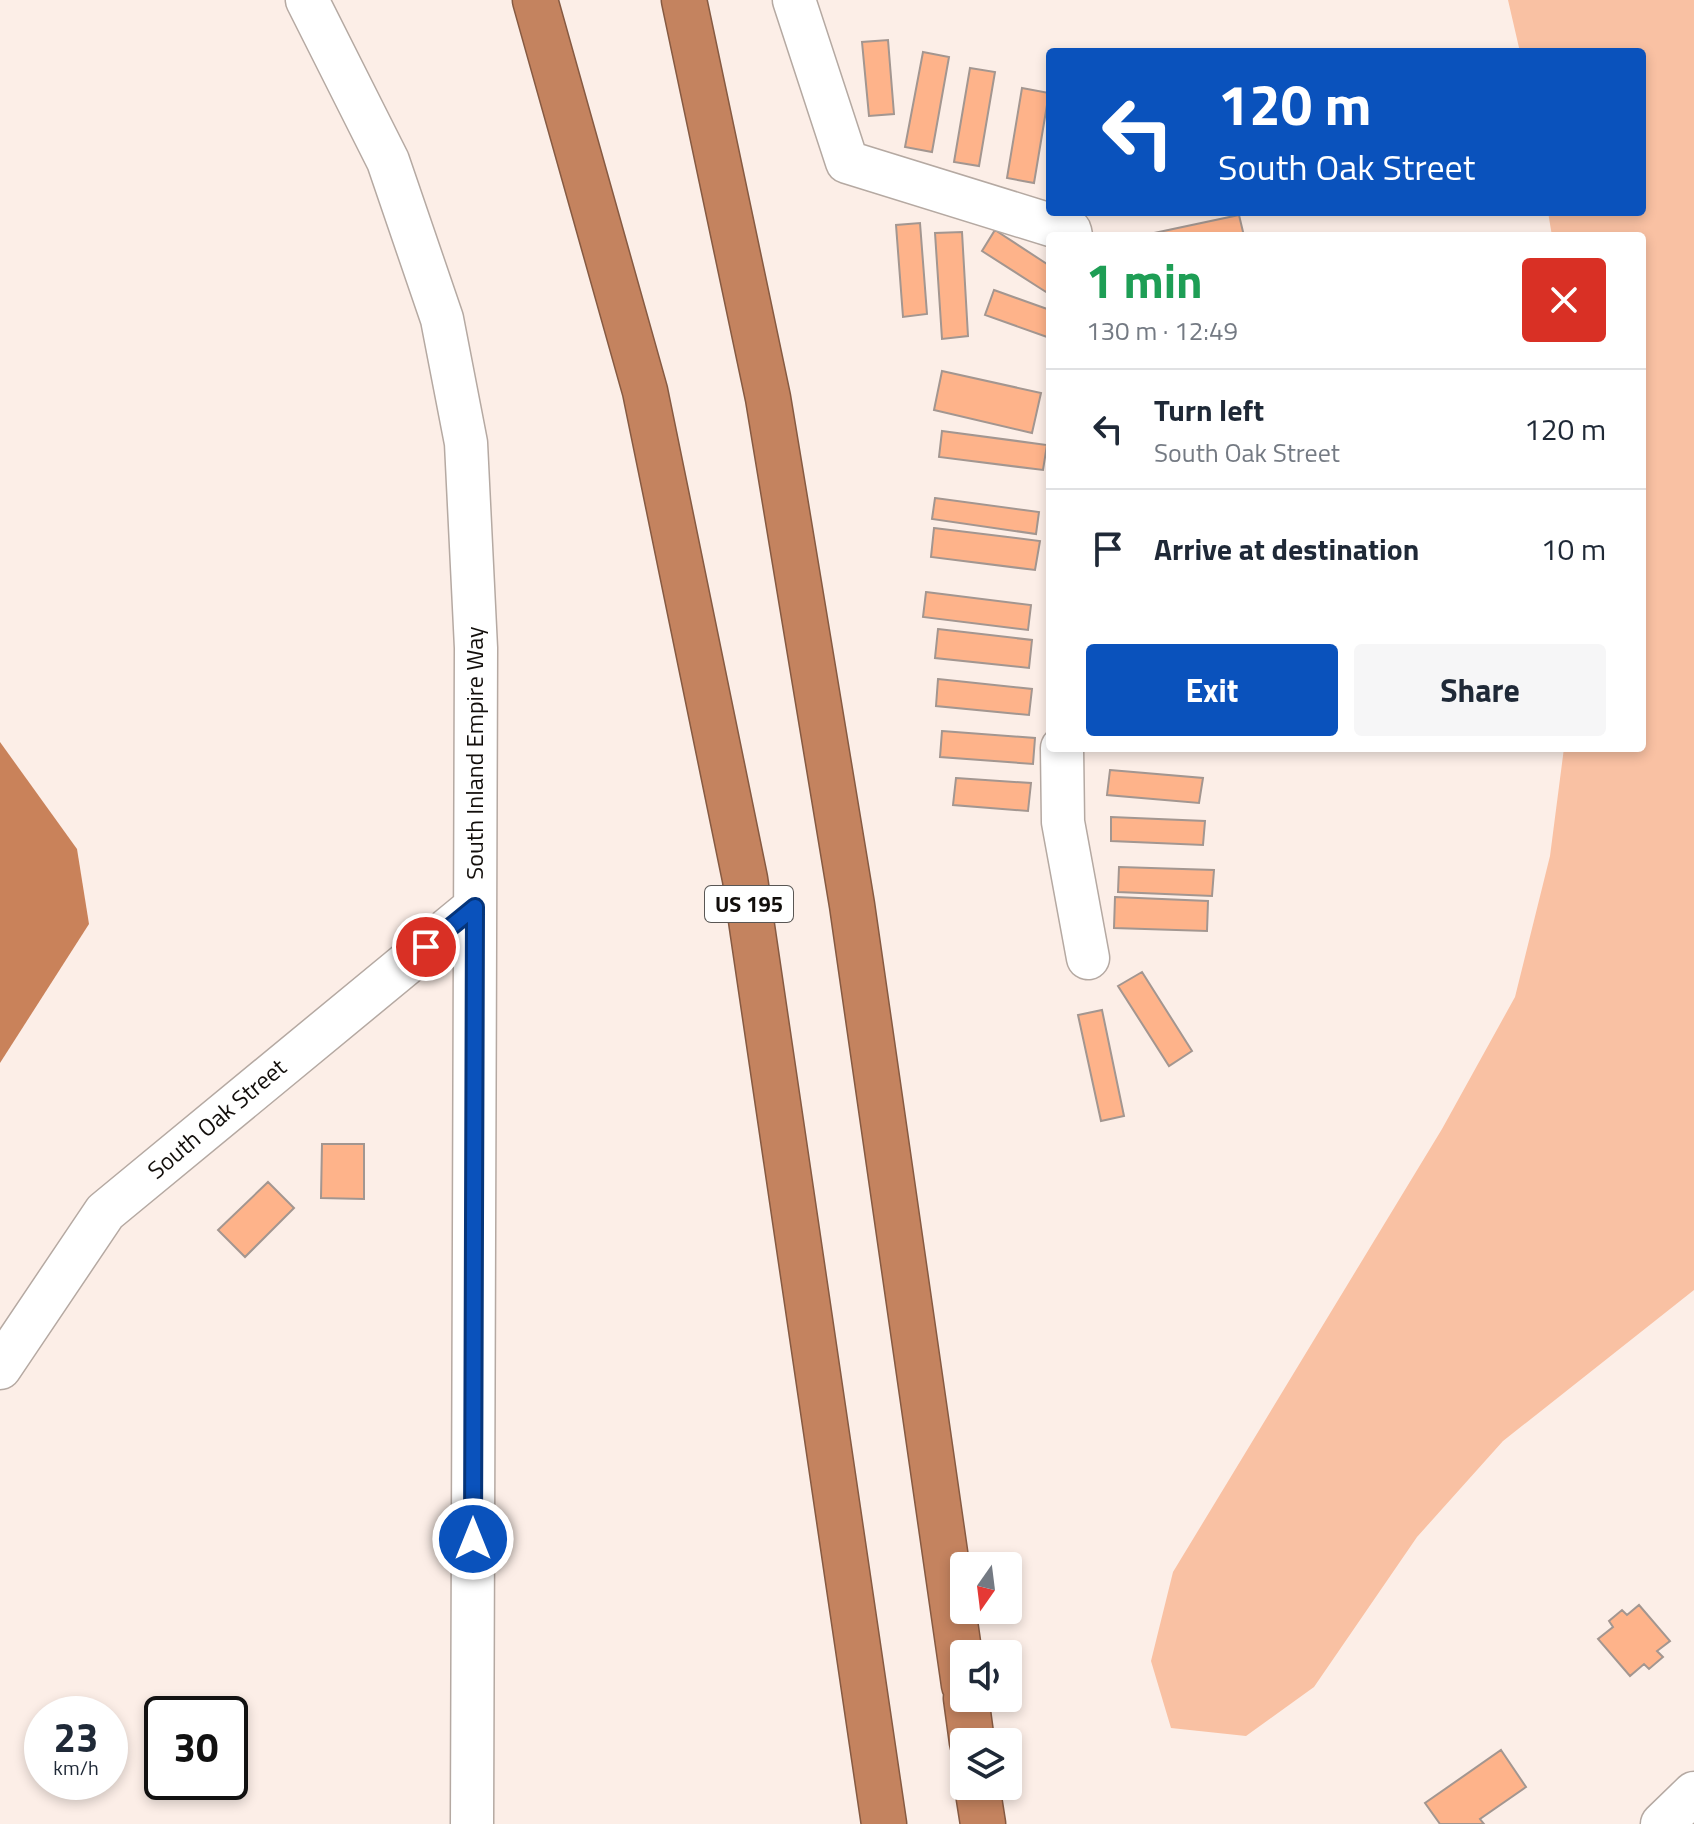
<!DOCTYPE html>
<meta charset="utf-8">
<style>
:root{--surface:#fff;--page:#f6f6f7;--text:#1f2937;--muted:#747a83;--line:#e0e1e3;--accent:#0a52bc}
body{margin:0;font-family:"Titillium Web",sans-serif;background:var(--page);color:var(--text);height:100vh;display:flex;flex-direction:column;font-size:30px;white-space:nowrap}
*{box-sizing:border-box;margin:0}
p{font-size:26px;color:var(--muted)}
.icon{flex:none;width:44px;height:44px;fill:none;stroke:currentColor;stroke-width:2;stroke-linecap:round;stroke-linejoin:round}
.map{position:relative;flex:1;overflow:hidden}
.drawer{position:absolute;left:1046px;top:232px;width:600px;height:520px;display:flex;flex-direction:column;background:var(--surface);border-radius:8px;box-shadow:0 4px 12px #0003}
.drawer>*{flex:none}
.hud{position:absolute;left:1046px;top:48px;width:600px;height:168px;border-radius:8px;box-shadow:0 4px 12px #0003;background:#0a52bc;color:#fff;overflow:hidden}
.needle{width:52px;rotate:194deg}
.buttons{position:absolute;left:950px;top:1552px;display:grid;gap:16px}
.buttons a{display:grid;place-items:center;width:72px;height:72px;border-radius:8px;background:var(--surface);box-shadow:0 4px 12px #0003;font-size:40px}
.speed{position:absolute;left:24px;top:1696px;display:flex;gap:16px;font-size:40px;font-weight:700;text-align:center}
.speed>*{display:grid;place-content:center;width:104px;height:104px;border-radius:50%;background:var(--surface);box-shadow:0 4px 12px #0003;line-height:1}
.speed small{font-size:20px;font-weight:400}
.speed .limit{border:4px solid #111;border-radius:12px;background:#fff;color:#111}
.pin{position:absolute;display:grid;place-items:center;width:68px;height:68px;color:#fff;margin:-34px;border:4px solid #fff;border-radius:50%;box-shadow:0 2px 8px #0007}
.me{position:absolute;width:88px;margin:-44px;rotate:0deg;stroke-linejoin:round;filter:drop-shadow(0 0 6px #0008)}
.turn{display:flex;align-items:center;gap:28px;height:168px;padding:0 40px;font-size:36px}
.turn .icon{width:104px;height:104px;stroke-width:2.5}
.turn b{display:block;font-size:56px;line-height:68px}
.round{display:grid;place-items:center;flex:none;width:84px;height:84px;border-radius:8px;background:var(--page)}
.overview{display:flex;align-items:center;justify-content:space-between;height:136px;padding:0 40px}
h1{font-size:48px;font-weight:700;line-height:60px;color:#1e9e55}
.primary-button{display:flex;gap:16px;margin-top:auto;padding:16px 40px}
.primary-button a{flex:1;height:92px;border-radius:8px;background:var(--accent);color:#fff;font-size:32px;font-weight:700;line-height:92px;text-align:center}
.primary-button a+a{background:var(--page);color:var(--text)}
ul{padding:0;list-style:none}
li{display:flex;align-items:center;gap:24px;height:120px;padding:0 40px;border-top:2px solid var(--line)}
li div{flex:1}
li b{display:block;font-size:30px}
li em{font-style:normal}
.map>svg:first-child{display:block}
</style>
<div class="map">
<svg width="1694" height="1824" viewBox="0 0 1694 1824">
<rect width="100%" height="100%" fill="#fceee7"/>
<path fill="#f9c1a3" d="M 1508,0 L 1694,0 L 1694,1290 L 1503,1441 L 1417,1537 L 1314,1687 L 1246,1736 L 1171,1728 L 1151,1661 L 1173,1572 L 1442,1129 L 1515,997 L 1550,856 L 1564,748 L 1642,748 L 1642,236 L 1552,236 L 1548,212 L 1642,212 L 1642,52 L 1520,52 Z"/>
<path fill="#c9825a" d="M 0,742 L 77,849 L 89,924 L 0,1063 Z"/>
<path fill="#feb38a" stroke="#a39690" stroke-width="2" d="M 888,40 L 894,114 L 869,116 L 862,42 Z
M 923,52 L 949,57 L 932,152 L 905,147 Z
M 970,68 L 995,72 L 979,166 L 954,162 Z
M 1022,88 L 1049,93 L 1034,183 L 1007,178 Z
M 1239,215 L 1244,236 L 1140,236 Z
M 920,223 L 927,314 L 903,317 L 896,225 Z
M 995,230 L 1050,266 L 1050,286 L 1046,292 L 982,251 Z
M 962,232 L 968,336 L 942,339 L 935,233 Z
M 994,290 L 1050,310 L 1050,338 L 985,315 Z
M 942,371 L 1041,393 L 1032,433 L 934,410 Z
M 942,431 L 1047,445 L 1043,470 L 939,457 Z
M 935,498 L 1039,512 L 1036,534 L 932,519 Z
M 934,528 L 1040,541 L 1035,570 L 931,557 Z
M 926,592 L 1031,605 L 1028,630 L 923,617 Z
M 938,629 L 1032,640 L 1029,668 L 935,658 Z
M 938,679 L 1032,689 L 1029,715 L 936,706 Z
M 942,731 L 1035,738 L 1033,764 L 940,757 Z
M 1110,770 L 1203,778 L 1199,803 L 1107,795 Z
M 956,778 L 1031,783 L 1028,811 L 953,805 Z
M 1111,817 L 1205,821 L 1203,845 L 1111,841 Z
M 1119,867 L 1214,870 L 1212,896 L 1118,892 Z
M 1115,897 L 1208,901 L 1207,931 L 1114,928 Z
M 1142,972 L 1192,1051 L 1169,1066 L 1118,986 Z
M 1102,1010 L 1124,1116 L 1101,1121 L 1078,1015 Z
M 322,1144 L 364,1144 L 364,1199 L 321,1198 Z
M 268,1182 L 294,1208 L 245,1257 L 218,1230 Z
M 1639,1605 L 1670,1641 L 1657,1651 L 1663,1657 L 1649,1669 L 1644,1664 L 1630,1676 L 1598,1639 L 1613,1627 L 1609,1621 L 1622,1610 L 1627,1615 Z
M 1501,1750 L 1526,1787 L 1480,1819 L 1484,1824 L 1440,1824 L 1425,1803 Z"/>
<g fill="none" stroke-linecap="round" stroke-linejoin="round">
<defs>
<path id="minor" d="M 307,0 L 388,161 L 442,319 L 466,443 L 476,648 L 472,1824
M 794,0 L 847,162 L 1070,231 L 1071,236
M 1062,748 L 1063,822 L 1088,958
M 0,1368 L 105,1212 L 475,907
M 1662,1824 L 1694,1793"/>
<path id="highway" d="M 535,0 L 645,391 L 745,879 L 884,1824
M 684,0 L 768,398 L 852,905 L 964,1685
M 966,1698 L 972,1742
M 977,1786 L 983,1824"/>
</defs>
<use href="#minor" stroke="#b5a9a2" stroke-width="45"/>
<use href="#highway" stroke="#865a42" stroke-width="47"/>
<use href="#minor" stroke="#fff" stroke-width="42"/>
<use href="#highway" stroke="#c4835f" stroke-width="44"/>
</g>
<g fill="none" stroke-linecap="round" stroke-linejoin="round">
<defs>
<path id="route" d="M 426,947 L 475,907 L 473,1539"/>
</defs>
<use href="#route" stroke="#06357a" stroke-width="20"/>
<use href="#route" stroke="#0a52bc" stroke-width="14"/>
</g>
<g text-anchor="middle" stroke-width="6" stroke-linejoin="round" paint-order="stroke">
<rect fill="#fff" stroke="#595654" stroke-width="2" x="705" y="886" width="88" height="36" rx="6"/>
<g font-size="22" font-weight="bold" fill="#120e0b">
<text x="749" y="912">US 195</text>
</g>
<g font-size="24" fill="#120e0b" stroke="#fff">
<text transform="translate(475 753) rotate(-90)" y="8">South Inland Empire Way</text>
<text transform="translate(217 1119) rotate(-40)" y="8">South Oak Street</text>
</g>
</g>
</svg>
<div class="buttons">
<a><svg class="needle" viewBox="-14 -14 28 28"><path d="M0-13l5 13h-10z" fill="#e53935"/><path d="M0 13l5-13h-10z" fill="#747a83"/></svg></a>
<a><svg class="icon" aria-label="sound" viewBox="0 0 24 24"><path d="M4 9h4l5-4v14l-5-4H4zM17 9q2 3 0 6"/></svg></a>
<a><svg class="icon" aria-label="layers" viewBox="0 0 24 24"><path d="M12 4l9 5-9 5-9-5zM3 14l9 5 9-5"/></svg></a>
</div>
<div class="speed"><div>23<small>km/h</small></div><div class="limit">30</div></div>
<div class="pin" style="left:426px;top:947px;background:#d93025"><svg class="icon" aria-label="arrive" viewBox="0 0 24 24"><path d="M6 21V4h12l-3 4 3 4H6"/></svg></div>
<svg class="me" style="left:473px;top:1539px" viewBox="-20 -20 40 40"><circle r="17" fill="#0a52bc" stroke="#fff" stroke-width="3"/><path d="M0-11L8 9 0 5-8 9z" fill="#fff"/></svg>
<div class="hud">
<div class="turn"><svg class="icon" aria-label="left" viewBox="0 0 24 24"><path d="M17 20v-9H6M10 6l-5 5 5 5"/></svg><div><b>120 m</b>South Oak Street</div></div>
</div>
<section class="drawer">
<div class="overview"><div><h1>1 min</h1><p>130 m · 12:49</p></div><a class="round" style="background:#d93025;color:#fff"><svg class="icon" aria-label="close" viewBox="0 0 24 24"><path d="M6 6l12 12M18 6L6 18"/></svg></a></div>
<ul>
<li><svg class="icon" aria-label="left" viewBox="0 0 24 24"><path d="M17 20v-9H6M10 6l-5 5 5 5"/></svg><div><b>Turn left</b><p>South Oak Street</p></div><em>120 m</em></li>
<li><svg class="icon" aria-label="arrive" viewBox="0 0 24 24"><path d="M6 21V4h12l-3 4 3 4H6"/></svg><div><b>Arrive at destination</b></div><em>10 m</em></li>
</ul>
<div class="primary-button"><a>Exit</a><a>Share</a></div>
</section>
</div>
